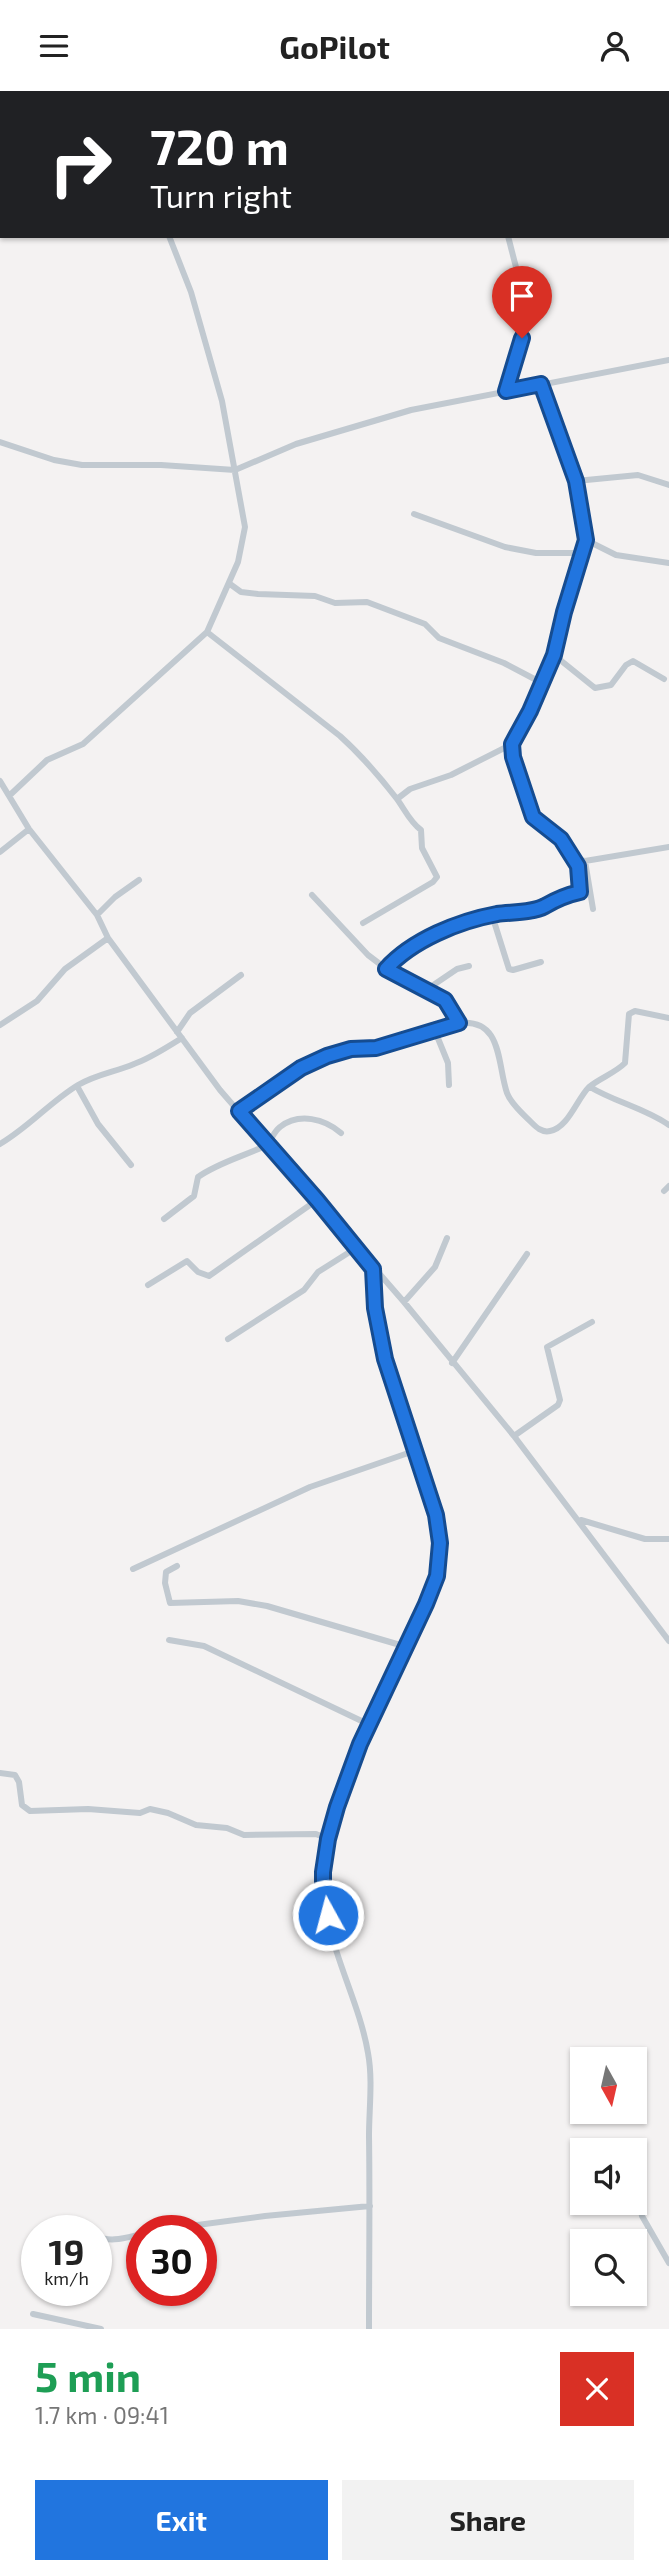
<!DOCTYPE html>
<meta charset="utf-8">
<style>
:root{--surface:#fff;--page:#f2f2f2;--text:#222;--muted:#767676;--accent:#2175df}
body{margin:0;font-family:"Exo 2",sans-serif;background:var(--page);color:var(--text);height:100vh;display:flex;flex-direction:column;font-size:26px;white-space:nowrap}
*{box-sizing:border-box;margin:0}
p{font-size:23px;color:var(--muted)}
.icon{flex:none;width:38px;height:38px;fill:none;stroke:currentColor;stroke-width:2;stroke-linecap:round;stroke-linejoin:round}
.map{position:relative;height:2238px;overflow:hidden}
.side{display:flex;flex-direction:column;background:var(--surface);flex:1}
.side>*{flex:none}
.top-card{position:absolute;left:0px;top:0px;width:670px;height:147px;box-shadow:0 2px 5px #0004;background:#202124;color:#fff;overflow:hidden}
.needle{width:46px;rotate:172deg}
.fabs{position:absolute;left:570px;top:1956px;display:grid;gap:14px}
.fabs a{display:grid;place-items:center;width:77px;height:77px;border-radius:0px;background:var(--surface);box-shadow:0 2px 5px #0004;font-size:35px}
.speed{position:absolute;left:21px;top:2124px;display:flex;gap:14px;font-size:35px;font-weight:700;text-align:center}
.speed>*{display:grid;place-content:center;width:91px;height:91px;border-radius:50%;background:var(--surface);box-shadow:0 2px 5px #0004;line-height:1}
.speed small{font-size:18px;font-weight:400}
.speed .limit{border:10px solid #d22;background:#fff;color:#111}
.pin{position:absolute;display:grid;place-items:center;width:60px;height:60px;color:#fff;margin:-72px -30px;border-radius:50% 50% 50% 0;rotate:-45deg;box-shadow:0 0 7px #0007}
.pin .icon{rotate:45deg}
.me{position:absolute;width:77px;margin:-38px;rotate:353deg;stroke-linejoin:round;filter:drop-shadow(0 0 5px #0008)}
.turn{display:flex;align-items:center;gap:24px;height:147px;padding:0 35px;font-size:32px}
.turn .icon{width:91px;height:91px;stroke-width:2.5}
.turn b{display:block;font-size:49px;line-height:60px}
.round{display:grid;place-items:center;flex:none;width:74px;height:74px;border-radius:0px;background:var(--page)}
.head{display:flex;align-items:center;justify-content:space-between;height:119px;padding:0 35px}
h1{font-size:42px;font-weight:700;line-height:52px;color:#1e9e55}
.action{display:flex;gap:14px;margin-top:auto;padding:14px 35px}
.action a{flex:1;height:80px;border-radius:0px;background:var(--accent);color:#fff;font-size:28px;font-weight:700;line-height:80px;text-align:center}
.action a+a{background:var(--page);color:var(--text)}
header{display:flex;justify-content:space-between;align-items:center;height:91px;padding:0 35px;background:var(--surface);font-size:32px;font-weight:700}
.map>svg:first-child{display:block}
</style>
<header><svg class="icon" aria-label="menu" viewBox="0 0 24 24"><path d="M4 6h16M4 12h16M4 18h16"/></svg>GoPilot<svg class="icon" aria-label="person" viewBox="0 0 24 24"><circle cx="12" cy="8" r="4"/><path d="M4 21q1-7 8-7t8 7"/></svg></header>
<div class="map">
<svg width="669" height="2238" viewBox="0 0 669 2238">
<rect width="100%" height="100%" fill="#f4f2f2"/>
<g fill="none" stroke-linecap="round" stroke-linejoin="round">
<path stroke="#c1c9d0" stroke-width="6" d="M 100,0 L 101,2
M 400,0 L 406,2
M 541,293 L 576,390 L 586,449 L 564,521 L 554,564 L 530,620 L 512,653 L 513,665 L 533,726 L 561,748 L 575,768 L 585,770 L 669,756
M 506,300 L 528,223 L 508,145
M 0,351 L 54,369 L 82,374 L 161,374 L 235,379 L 296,353 L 411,319 L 669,269
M 576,390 L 638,384 L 669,394
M 414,423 L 505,456 L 536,462 L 584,462
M 586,449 L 616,464 L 669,472
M 230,493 L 241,501 L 258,503 L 315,505 L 335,512 L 367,511 L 425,533 L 439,547 L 504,572 L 542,592
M 207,541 L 340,645 C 361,664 380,686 397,708 C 405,719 410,731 421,739 L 422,757 L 437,786 L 433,791 L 363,832
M 554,564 L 595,597 L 611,594 L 626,574 L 633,570 L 664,588
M 0,690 L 29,738 L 97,824 L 108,847 L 220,999 L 404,1211 L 514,1345 L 669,1550
M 10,704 L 47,669 L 83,653 L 207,541 L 238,471 L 245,436 L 222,310 L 191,201 L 169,145
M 397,708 L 410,698 L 451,684 L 512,653
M 0,761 L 29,738
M 585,770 L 593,818
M 312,804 L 368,864 L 393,883 L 445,909 L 459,932
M 97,824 L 115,806 L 139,789
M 492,824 L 509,878 L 513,879 L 541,871
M 386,878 L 398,865 L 453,837 L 492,824 L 545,815 L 561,805 L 580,801 L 578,775 L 572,766
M 426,899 L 457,878 L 469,875
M 0,934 L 37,910 L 65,878 L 108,847
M 435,940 L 448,972 L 449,994
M 177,941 L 190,922 L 241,884
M 77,995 L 98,1033 L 131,1074
M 590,996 C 615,1011 644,1017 669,1034
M 239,1020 L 301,977 L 327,965 L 351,958 L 376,957 L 459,932 C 503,927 497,973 507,1002 C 511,1013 523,1023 531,1031 C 536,1036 542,1042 550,1040 C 568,1037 577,1008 589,996 C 600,987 615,982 625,972 L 629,923 L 635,920 L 669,927
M 0,1053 C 29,1036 50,1011 78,994 C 97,983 115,981 134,973 C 151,967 167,956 182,947
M 664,1100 L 669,1095
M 164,1128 L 194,1105 L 198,1086 C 218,1072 241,1066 263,1056 C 271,1052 273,1041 280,1036 C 299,1021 325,1028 341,1042
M 148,1194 L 187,1170 L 198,1181 L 209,1185 L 317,1109
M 404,1211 L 435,1176 L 447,1147
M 228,1248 L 304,1199 L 318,1181 L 356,1157
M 452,1272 L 527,1163
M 514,1345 L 558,1314 L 560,1309 L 547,1256 L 592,1231
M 581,1429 L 645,1448 L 669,1448
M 177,1475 L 166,1481 L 165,1492 L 170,1512 L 238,1510 L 267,1515 L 407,1556
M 133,1478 L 310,1396 L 414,1360
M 169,1549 L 204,1555 L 370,1634
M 0,1682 L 15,1684 L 19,1691 L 22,1714 L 30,1720 L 88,1718 L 140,1722 L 150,1718 L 168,1722 L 196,1734 L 227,1737 L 244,1744 L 316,1743 L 328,1748
M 640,2115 L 642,2125 L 669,2172
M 152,2140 L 265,2125 L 370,2115
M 96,2144 C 109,2153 128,2146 142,2143
M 33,2223 L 101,2238
M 369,2238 C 369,2174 370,2109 369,2045 C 369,2018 373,1989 368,1962 C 358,1902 319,1843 324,1781 C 329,1704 370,1632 403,1564 C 420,1529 443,1491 440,1450 C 438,1419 424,1390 414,1360 C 394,1300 377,1242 373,1178"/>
</g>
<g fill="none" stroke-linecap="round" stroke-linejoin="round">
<defs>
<path id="route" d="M 328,1824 L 323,1804 L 323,1781 L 328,1748 L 337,1716 L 360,1653 L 426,1513 L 437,1485 L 440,1452 L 436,1424 L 385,1268 L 375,1217 L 373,1178 L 317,1109 L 239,1020 L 301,977 L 327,965 L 351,958 L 376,957 L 459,932 L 445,909 L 386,878 C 412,849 459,830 497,823 C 511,821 532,822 545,815 C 557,808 566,804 580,801 L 578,775 L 561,748 L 533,726 L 513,666 L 512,653 L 530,620 L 554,564 L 564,521 L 586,449 L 576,390 L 541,293 L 506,300 L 522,247"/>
</defs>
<use href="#route" stroke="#154c91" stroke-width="18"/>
<use href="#route" stroke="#2175df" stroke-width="12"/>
</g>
</svg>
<div class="fabs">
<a><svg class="needle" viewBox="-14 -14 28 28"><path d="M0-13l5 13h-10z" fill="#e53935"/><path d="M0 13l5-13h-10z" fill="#767676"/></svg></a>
<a><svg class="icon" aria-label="sound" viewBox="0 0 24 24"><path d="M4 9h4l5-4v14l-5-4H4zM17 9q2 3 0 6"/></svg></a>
<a><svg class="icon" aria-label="search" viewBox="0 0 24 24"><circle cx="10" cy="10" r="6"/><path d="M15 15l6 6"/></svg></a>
</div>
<div class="speed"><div>19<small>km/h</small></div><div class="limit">30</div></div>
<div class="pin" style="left:522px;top:247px;background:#d93025"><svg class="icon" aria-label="arrive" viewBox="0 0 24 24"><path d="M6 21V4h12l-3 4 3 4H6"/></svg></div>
<svg class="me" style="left:328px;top:1824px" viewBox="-20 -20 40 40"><circle r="17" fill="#2175df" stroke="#fff" stroke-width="3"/><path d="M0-11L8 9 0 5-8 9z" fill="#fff"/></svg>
<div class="top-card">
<div class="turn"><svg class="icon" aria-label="right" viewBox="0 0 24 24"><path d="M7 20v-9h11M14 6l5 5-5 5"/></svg><div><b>720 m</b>Turn right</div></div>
</div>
</div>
<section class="side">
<div class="head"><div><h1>5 min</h1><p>1.7 km · 09:41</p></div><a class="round" style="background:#d93025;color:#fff"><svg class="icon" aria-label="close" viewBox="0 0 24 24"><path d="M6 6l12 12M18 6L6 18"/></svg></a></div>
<div class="action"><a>Exit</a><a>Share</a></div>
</section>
